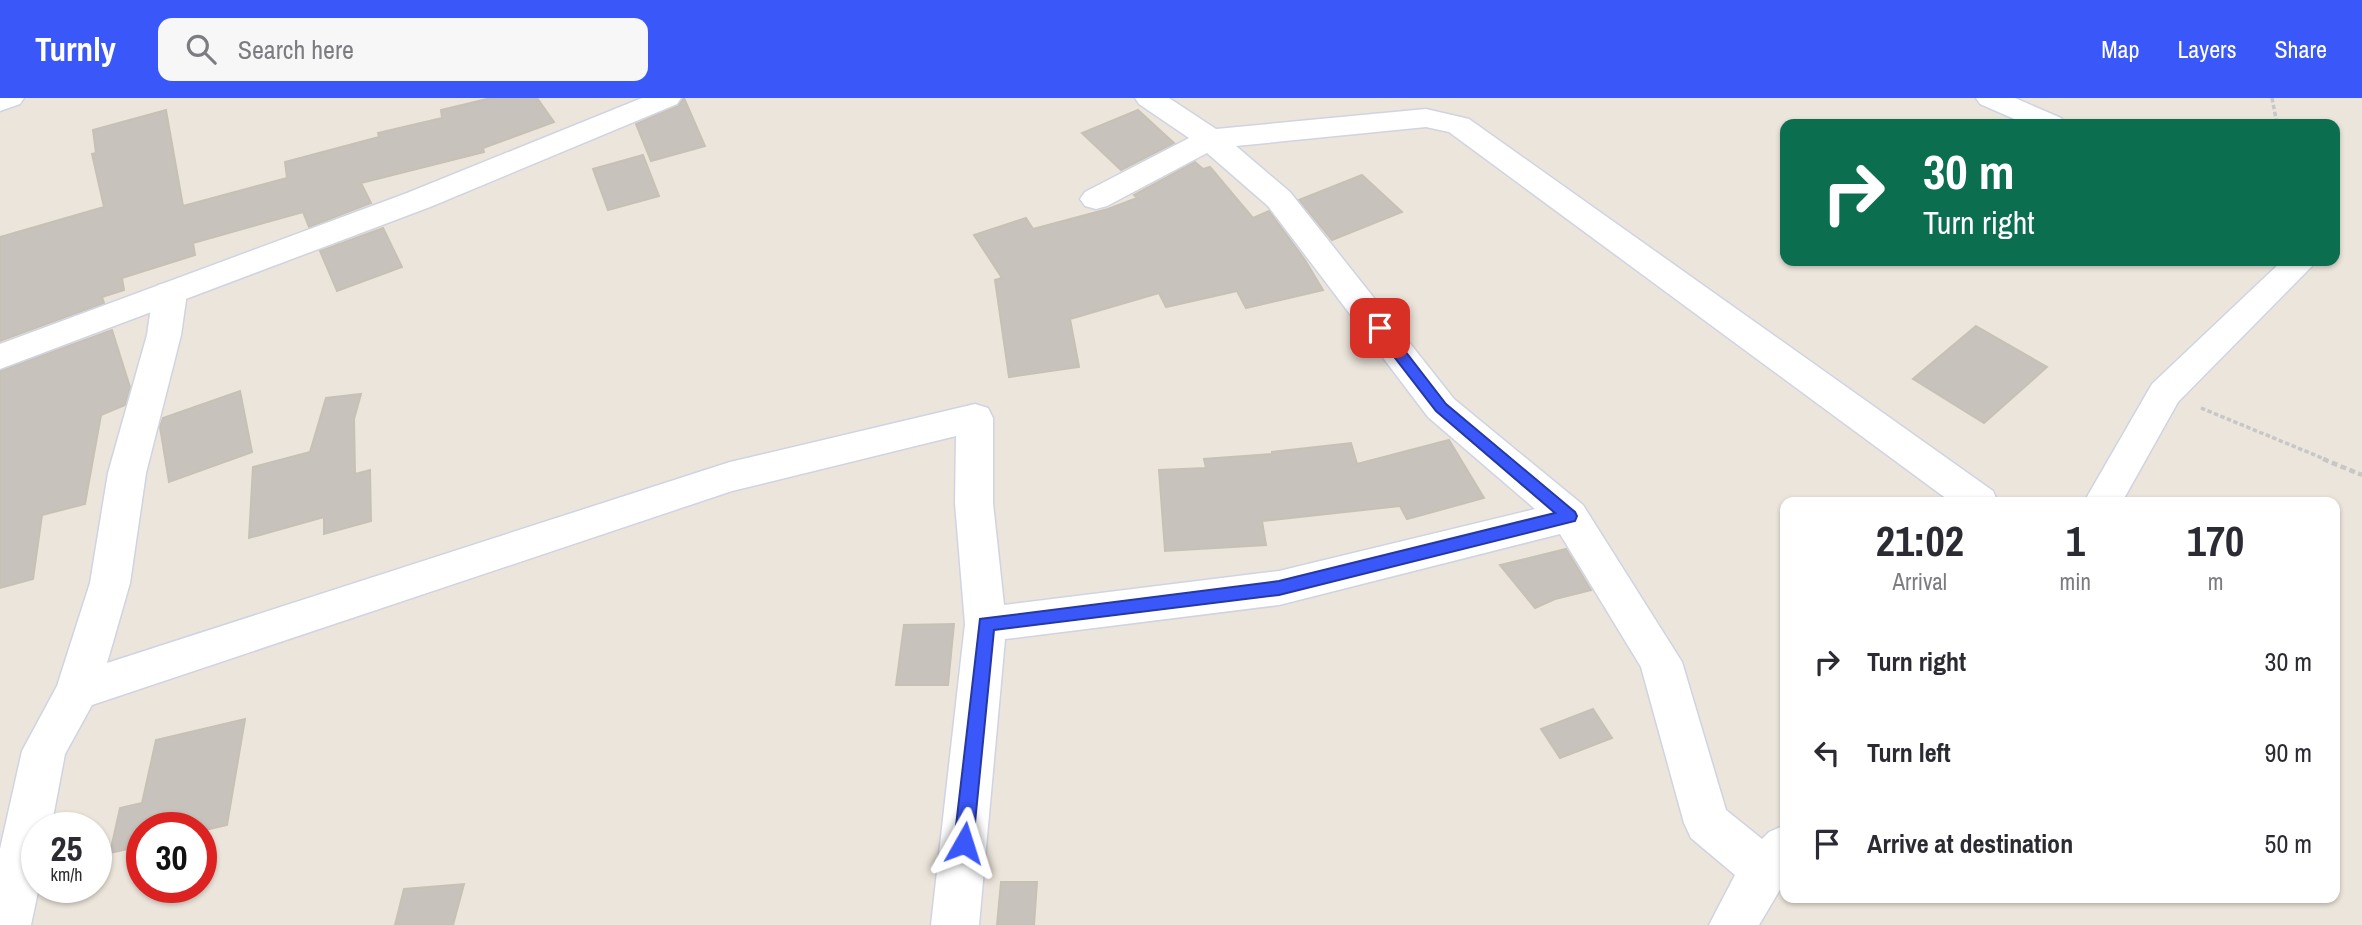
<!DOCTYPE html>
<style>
:root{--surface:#fff;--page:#f7f7f7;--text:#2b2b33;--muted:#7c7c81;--accent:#3a57fa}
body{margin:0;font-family:"Archivo Narrow",sans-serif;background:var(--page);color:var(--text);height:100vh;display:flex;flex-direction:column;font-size:26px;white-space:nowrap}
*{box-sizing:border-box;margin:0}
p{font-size:23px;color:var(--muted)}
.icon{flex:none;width:38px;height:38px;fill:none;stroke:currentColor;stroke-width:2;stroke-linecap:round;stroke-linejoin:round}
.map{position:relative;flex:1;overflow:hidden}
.drawer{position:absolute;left:1780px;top:399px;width:560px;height:406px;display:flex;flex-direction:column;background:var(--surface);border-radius:14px;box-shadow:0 2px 5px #0004}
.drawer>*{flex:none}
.top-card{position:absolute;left:1780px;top:21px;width:560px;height:147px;border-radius:14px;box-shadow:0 2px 5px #0004;background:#0b6e4f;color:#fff;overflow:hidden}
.speed{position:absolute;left:21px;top:714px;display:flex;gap:14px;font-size:35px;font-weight:700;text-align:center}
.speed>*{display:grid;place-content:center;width:91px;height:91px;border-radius:50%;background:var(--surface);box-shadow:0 2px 5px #0004;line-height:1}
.speed small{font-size:18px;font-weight:400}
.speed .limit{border:10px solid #d22;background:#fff;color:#111}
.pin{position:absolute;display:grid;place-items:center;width:60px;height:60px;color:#fff;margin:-30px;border-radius:14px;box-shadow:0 4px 10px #0006}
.me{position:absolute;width:77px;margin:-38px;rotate:6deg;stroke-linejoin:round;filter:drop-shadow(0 0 5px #0008)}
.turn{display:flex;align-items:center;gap:24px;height:147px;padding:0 28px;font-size:32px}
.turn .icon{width:91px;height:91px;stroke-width:2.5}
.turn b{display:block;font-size:49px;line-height:60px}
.eta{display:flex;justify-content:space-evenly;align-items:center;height:119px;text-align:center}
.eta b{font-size:42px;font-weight:700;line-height:49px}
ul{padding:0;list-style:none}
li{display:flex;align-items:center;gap:21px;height:91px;padding:0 28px}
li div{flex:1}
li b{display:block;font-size:26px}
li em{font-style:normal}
header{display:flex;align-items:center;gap:42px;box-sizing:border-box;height:98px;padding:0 35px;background:var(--accent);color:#fff}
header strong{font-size:33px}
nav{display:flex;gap:38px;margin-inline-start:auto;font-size:24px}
.search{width:490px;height:63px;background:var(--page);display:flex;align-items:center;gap:18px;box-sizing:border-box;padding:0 24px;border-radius:14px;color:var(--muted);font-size:26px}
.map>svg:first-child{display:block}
</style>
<header>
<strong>Turnly</strong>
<div class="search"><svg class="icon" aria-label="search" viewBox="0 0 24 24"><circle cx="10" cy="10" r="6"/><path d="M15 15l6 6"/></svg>Search here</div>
<nav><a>Map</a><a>Layers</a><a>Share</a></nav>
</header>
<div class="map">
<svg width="2362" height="827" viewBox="0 0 2362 827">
<rect width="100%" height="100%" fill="#ece5db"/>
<path fill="#c7c2bb" stroke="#c7c1b5" stroke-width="2" d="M 491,0 L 537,0 L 554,24 L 483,50 L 484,54 L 361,85 L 371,105 L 309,129 L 303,114 L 193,145 L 195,157 L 122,180 L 124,192 L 102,199 L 104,205 L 0,243 L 0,139 L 104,109 L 92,56 L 96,55 L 93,32 L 166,12 L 183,108 L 287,80 L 285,64 L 379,39 L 378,35 L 442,20 L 441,12 Z
M 684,0 L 705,48 L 651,63 L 636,26 L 678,8 Z
M 1138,12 L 1174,45 L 1121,72 L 1082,35 Z
M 643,57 L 659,98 L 608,112 L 593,71 Z
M 1195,64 L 1203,71 L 1210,69 L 1253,120 L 1269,113 L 1305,162 L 1323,192 L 1246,210 L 1237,193 L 1166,209 L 1159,195 L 1070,221 L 1079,269 L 1009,279 L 995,182 L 1002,180 L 974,137 L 1026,120 L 1033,131 L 1108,111 L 1137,100 L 1134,97 Z
M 1362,77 L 1402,114 L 1332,142 L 1299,102 Z
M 383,130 L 402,169 L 337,193 L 320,153 Z
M 1976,228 L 2047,269 L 1984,325 L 1913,281 Z
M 112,232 L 130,289 L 125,307 L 101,317 L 85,406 L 42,417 L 33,481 L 0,490 L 0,273 Z
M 240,293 L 252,354 L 169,384 L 160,329 L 163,320 Z
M 361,296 L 354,321 L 355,376 L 370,372 L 371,423 L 324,436 L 324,419 L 249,440 L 253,369 L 310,354 L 326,300 Z
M 1449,342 L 1484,400 L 1407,421 L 1400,408 L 1262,423 L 1266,447 L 1165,453 L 1159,372 L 1206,370 L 1204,361 L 1272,356 L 1272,354 L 1351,345 L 1357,366 Z
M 1566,451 L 1591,492 L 1555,501 L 1535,510 L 1500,467 Z
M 954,526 L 948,587 L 896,587 L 904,527 Z
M 1593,611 L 1612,640 L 1560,660 L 1541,631 Z
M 245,621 L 227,727 L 201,733 L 201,730 L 142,730 L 142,748 L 110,755 L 120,710 L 142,705 L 156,642 Z
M 1001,784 L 1037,784 L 1034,827 L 997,827 Z
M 464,786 L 453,827 L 395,827 L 404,791 Z"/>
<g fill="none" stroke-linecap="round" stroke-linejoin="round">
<defs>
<path id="street" d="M 0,0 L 24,0 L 20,6 L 0,13 Z
M 1135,0 L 1169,0 L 1216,31 L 1426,11 L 1469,21 L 1993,393 L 1998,404 L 1951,404 L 1449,34 L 1426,29 L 1236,48 L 1290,94 L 1454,301 L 1583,407 L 1682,564 L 1726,712 L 1762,741 L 1769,734 L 1785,727 L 1785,783 L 1759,827 L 1709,827 L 1735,777 L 1691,740 L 1684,725 L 1641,569 L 1560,436 L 1279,507 L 1005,541 L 979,827 L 931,827 L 965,526 L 955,405 L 956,338 L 732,393 L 92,607 L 65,656 L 51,730 L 37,730 L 39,789 L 31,827 L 0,827 L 0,751 L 22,653 L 57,588 L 90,485 L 108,375 L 147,237 L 153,195 L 158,187 L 170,184 L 182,187 L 187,195 L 181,237 L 146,375 L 130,485 L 107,565 L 730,364 L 975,306 L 988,310 L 993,320 L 993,405 L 1004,507 L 1279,473 L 1535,411 L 1428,319 L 1268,108 L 1207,55 L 1107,108 L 1096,111 L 1085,108 L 1080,101 L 1085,94 L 1189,40 L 1139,6 Z
M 1976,0 L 2015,0 L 2061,20 L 2066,26 L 2026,26 L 1980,6 Z
M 2282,163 L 2317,163 L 2178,304 L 2122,404 L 2084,404 L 2152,286 Z"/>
<path id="secondary" d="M 642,0 L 681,0 L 677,6 L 430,109 L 0,271 L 0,246 L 407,95 Z"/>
</defs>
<use href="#street" stroke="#d0d3e2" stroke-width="3"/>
<use href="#secondary" stroke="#d0d3e2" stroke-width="3"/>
<path stroke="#c7c7c7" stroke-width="3.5" stroke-dasharray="4.5 2.5" stroke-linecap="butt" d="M 2272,0 L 2277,26
M 2201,310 L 2327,362"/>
<path stroke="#c7c7c7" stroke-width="4.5" stroke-dasharray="6 3.5" stroke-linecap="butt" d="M 2323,361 L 2362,377"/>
<use href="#street" fill="#fff" fill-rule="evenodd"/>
<use href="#secondary" fill="#fff" fill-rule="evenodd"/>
</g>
<path fill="#3a57fa" stroke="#2639a2" stroke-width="2" d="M 1380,225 L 1385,227 L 1446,306 L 1575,414 L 1577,418 L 1575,423 L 1279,497 L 994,532 L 973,745 L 970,751 L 964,754 L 957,751 L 954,745 L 980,521 L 1279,483 L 1555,415 L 1436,313 L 1375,234 L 1373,230 Z"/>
</svg>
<div class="speed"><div>25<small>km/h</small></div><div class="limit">30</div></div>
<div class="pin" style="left:1380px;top:230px;background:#d93025"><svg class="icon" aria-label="arrive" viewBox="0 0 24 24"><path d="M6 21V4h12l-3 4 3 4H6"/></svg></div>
<svg class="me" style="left:964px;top:745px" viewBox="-20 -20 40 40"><path d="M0-17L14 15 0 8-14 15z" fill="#3a57fa" stroke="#fff" stroke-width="4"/></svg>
<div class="top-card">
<div class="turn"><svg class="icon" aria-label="right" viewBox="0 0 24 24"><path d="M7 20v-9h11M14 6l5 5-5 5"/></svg><div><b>30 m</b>Turn right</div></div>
</div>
<section class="drawer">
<div class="eta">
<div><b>21:02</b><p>Arrival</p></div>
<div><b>1</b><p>min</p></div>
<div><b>170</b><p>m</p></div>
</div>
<ul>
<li><svg class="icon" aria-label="right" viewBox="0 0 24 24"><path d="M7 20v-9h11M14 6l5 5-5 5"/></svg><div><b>Turn right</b></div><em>30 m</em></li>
<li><svg class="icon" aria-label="left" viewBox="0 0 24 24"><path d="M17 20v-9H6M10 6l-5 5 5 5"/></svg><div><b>Turn left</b></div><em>90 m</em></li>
<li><svg class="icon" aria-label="arrive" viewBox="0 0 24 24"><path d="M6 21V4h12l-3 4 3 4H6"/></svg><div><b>Arrive at destination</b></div><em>50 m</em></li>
</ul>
</section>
</div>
